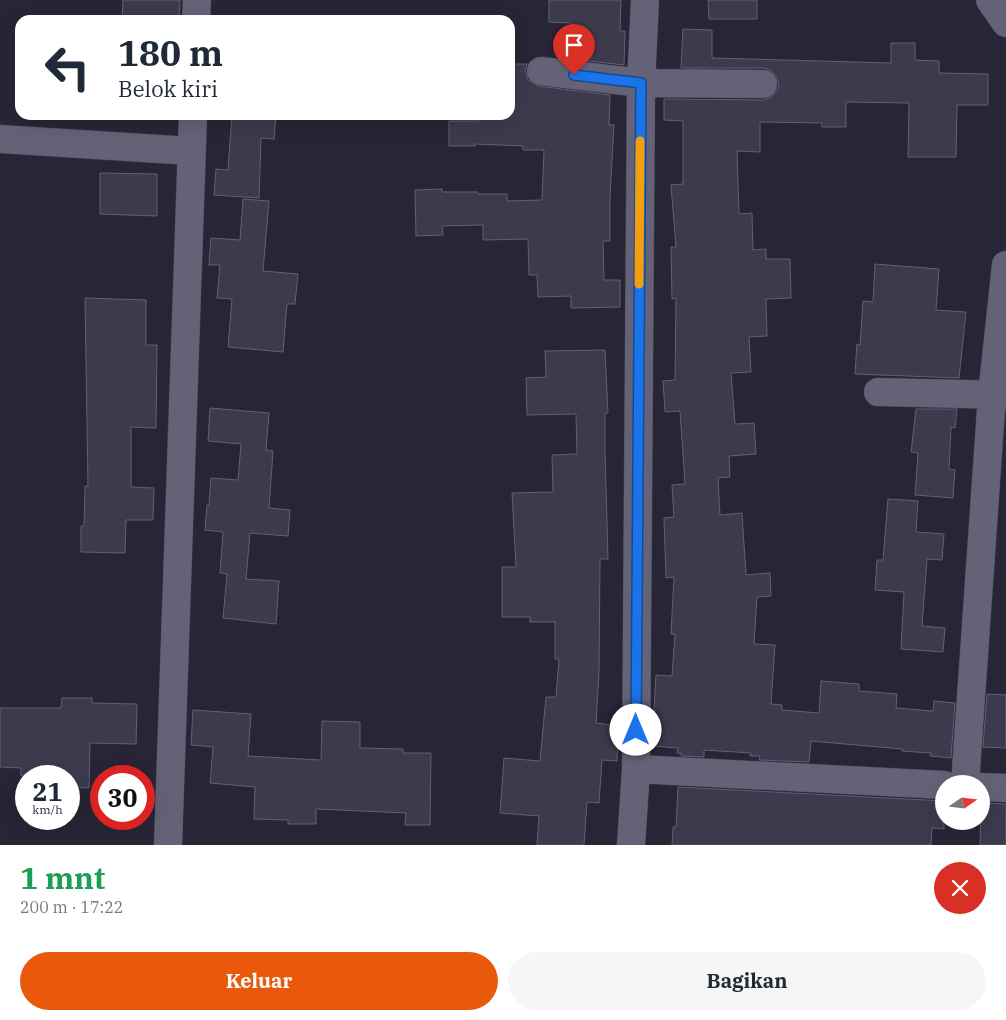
<!DOCTYPE html>
<html lang="id">
<meta charset="utf-8">
<style>
:root{--surface:#fff;--page:#f6f6f7;--text:#1f2937;--muted:#747a83;--accent:#ea580c}
body{margin:0;font-family:"IBM Plex Serif",serif;background:var(--page);color:var(--text);height:100vh;display:flex;flex-direction:column;font-size:19px;white-space:nowrap}
*{box-sizing:border-box;margin:0}
p{font-size:16px;color:var(--muted)}
.icon{flex:none;width:28px;height:28px;fill:none;stroke:currentColor;stroke-width:2;stroke-linecap:round;stroke-linejoin:round}
.map{position:relative;height:845px;overflow:hidden}
.side{display:flex;flex-direction:column;background:var(--surface);flex:1}
.side>*{flex:none}
.top-card{position:absolute;left:15px;top:15px;width:500px;height:105px;border-radius:15px;box-shadow:0 5px 20px #0002;background:#fff;color:var(--text);overflow:hidden}
.needle{width:32px;rotate:76deg}
.controls{position:absolute;left:935px;top:775px;display:grid;gap:10px}
.controls a{display:grid;place-items:center;width:55px;height:55px;border-radius:50%;background:var(--surface);box-shadow:0 5px 20px #0002;font-size:25px}
.speed{position:absolute;left:15px;top:765px;display:flex;gap:10px;font-size:25px;font-weight:700;text-align:center}
.speed>*{display:grid;place-content:center;width:65px;height:65px;border-radius:50%;background:var(--surface);box-shadow:0 5px 20px #0002;line-height:1}
.speed small{font-size:12px;font-weight:400}
.speed .limit{border:8px solid #d22;background:#fff;color:#111}
.pin{position:absolute;display:grid;place-items:center;width:42px;height:42px;color:#fff;margin:-51px -21px;border-radius:50% 50% 50% 0;rotate:-45deg;box-shadow:0 0 5px #0007}
.pin .icon{rotate:45deg}
.me{position:absolute;width:55px;margin:-28px;rotate:0deg;stroke-linejoin:round;filter:drop-shadow(0 0 4px #0008)}
.turn{display:flex;align-items:center;gap:18px;height:105px;padding:0 20px;font-size:22px}
.turn .icon{width:65px;height:65px;stroke-width:2.5}
.turn b{display:block;font-size:35px;line-height:42px}
.round{display:grid;place-items:center;flex:none;width:52px;height:52px;border-radius:26px;background:var(--page)}
.head{display:flex;align-items:center;justify-content:space-between;height:85px;padding:0 20px}
h1{font-size:30px;font-weight:800;line-height:38px;color:#1e9e55}
.primary-button{display:flex;gap:10px;margin-top:auto;padding:10px 20px}
.primary-button a{flex:1;height:58px;border-radius:30px;background:var(--accent);color:#fff;font-size:20px;font-weight:800;line-height:58px;text-align:center}
.primary-button a+a{background:var(--page);color:var(--text)}
.map>svg:first-child{display:block}
</style>
<div class="map">
<svg width="1006" height="845" viewBox="0 0 1006 845">
<rect width="100%" height="100%" fill="#282536"/>
<path fill="#3c3a4c" stroke="#626073" d="M 123,0 L 180,0 L 179,20 L 122,20 Z
M 549,0 L 621,0 L 620,31 L 625,31 L 624,65 L 571,59 L 572,23 L 549,22 Z
M 708,0 L 757,0 L 757,19 L 709,19 Z
M 683,29 L 712,30 L 712,58 L 891,63 L 891,43 L 915,43 L 915,60 L 939,61 L 939,73 L 988,74 L 988,105 L 957,105 L 956,157 L 908,157 L 909,103 L 846,102 L 846,127 L 822,127 L 822,123 L 760,122 L 760,152 L 737,151 L 739,214 L 752,213 L 753,250 L 766,249 L 766,259 L 790,259 L 791,298 L 766,299 L 767,336 L 749,337 L 751,372 L 731,373 L 735,424 L 754,423 L 756,454 L 729,456 L 730,477 L 718,478 L 720,515 L 742,513 L 746,575 L 770,573 L 771,596 L 757,597 L 754,644 L 775,645 L 771,704 L 782,705 L 782,710 L 819,713 L 821,681 L 859,684 L 859,691 L 897,694 L 896,708 L 933,711 L 934,701 L 955,703 L 951,758 L 930,756 L 931,753 L 902,751 L 902,749 L 811,741 L 809,762 L 759,760 L 760,756 L 750,756 L 751,753 L 704,750 L 704,757 L 681,756 L 681,753 L 677,753 L 678,748 L 652,746 L 656,675 L 672,676 L 675,634 L 671,634 L 674,577 L 666,578 L 664,518 L 674,517 L 672,485 L 685,484 L 680,411 L 665,412 L 663,381 L 675,380 L 676,298 L 672,299 L 671,247 L 676,247 L 671,185 L 683,184 L 683,121 L 664,120 L 664,99 L 763,100 L 771,97 L 777,91 L 779,85 L 776,76 L 770,70 L 764,68 L 681,68 Z
M 510,64 L 527,64 L 525,70 L 528,80 L 539,86 L 610,95 L 609,125 L 614,125 L 610,197 L 610,241 L 603,241 L 604,280 L 620,280 L 620,307 L 571,308 L 571,296 L 538,297 L 537,275 L 529,275 L 528,239 L 483,240 L 483,225 L 442,226 L 443,235 L 416,236 L 415,190 L 442,189 L 442,192 L 478,192 L 478,194 L 507,194 L 507,201 L 542,200 L 544,150 L 523,150 L 523,146 L 475,144 L 475,146 L 449,146 L 449,121 L 479,121 L 479,115 L 510,115 Z
M 232,115 L 276,115 L 274,139 L 261,138 L 259,198 L 214,195 L 216,169 L 228,170 Z
M 100,173 L 157,174 L 157,216 L 100,214 Z
M 243,199 L 269,201 L 263,271 L 298,274 L 295,304 L 287,304 L 283,352 L 228,347 L 232,299 L 217,298 L 220,265 L 209,265 L 211,238 L 240,240 Z
M 875,264 L 939,269 L 936,310 L 966,312 L 959,378 L 855,374 L 857,344 L 860,345 L 863,301 L 873,302 Z
M 85,298 L 146,300 L 146,345 L 157,345 L 156,428 L 131,427 L 131,487 L 154,488 L 153,520 L 126,520 L 125,553 L 81,552 L 81,526 L 84,526 L 85,486 L 88,486 Z
M 605,350 L 608,413 L 605,413 L 605,449 L 608,559 L 600,559 L 599,672 L 596,723 L 619,726 L 617,761 L 602,760 L 599,803 L 587,802 L 584,845 L 537,845 L 539,816 L 500,813 L 504,758 L 540,761 L 546,697 L 556,697 L 559,659 L 555,659 L 555,622 L 530,622 L 530,617 L 502,617 L 502,567 L 516,567 L 512,493 L 553,492 L 552,455 L 577,454 L 576,414 L 527,415 L 526,378 L 546,377 L 545,351 Z
M 210,408 L 269,413 L 266,450 L 273,451 L 269,508 L 290,510 L 288,536 L 250,533 L 246,579 L 279,581 L 276,624 L 223,618 L 227,574 L 220,573 L 223,532 L 205,530 L 207,505 L 209,505 L 211,478 L 238,480 L 241,444 L 208,441 Z
M 916,409 L 957,409 L 955,428 L 951,427 L 949,469 L 955,470 L 953,498 L 915,495 L 918,453 L 911,452 Z
M 888,499 L 918,501 L 916,532 L 944,534 L 942,560 L 927,559 L 922,626 L 945,628 L 943,652 L 901,649 L 904,592 L 875,590 L 877,560 L 883,560 Z
M 987,694 L 1006,695 L 1006,748 L 983,747 Z
M 62,698 L 92,698 L 92,703 L 137,704 L 136,744 L 90,743 L 89,788 L 69,787 L 69,776 L 21,776 L 21,768 L 0,767 L 0,708 L 61,708 Z
M 193,710 L 251,714 L 248,756 L 321,760 L 322,721 L 360,722 L 360,748 L 403,749 L 403,753 L 431,753 L 430,825 L 405,825 L 406,813 L 316,809 L 316,824 L 288,824 L 288,820 L 254,819 L 255,787 L 210,783 L 213,747 L 191,745 Z
M 678,787 L 944,801 L 944,829 L 932,828 L 931,845 L 672,845 L 673,827 L 676,827 Z
M 981,803 L 1006,804 L 1006,845 L 980,845 Z"/>
<g fill="none" stroke-linecap="round" stroke-linejoin="round">
<defs>
<path id="minor" d="M 990,0 L 1006,23
M 196,20 L 197,0
M 541,71 L 641,83 L 763,84
M 0,139 L 191,151
M 878,392 L 1006,395
M 636,769 L 944,785
M 965,784 L 992,395 L 1006,265
M 981,787 L 1006,788
M 168,845 L 193,115
M 631,845 L 636,769 L 641,83 L 645,0"/>
</defs>
<use href="#minor" stroke="#454250" stroke-width="29"/>
<use href="#minor" stroke="#646276" stroke-width="28"/>
</g>
<g fill="none" stroke-linecap="round" stroke-linejoin="round">
<defs>
<path id="route" d="M 574,75 L 641,83 L 636,730"/>
</defs>
<use href="#route" stroke="#114b97" stroke-width="12"/>
<use href="#route" stroke="#1a73e8" stroke-width="9"/>
<path stroke="#f59e0b" stroke-width="9" d="M 639,284 L 640,141"/>
</g>
</svg>
<div class="controls">
<a><svg class="needle" viewBox="-14 -14 28 28"><path d="M0-13l5 13h-10z" fill="#e53935"/><path d="M0 13l5-13h-10z" fill="#747a83"/></svg></a>
</div>
<div class="speed"><div>21<small>km/h</small></div><div class="limit">30</div></div>
<div class="pin" style="left:574px;top:75px;background:#d93025"><svg class="icon" aria-label="arrive" viewBox="0 0 24 24"><path d="M6 21V4h12l-3 4 3 4H6"/></svg></div>
<svg class="me" style="left:636px;top:730px" viewBox="-20 -20 40 40"><circle r="19" fill="#fff"/><path d="M0-13L10 11 0 6-10 11z" fill="#1a73e8"/></svg>
<div class="top-card">
<div class="turn"><svg class="icon" aria-label="left" viewBox="0 0 24 24"><path d="M17 20v-9H6M10 6l-5 5 5 5"/></svg><div><b>180 m</b>Belok kiri</div></div>
</div>
</div>
<section class="side">
<div class="head"><div><h1>1 mnt</h1><p>200 m · 17:22</p></div><a class="round" style="background:#d93025;color:#fff"><svg class="icon" aria-label="close" viewBox="0 0 24 24"><path d="M6 6l12 12M18 6L6 18"/></svg></a></div>
<div class="primary-button"><a>Keluar</a><a>Bagikan</a></div>
</section>
